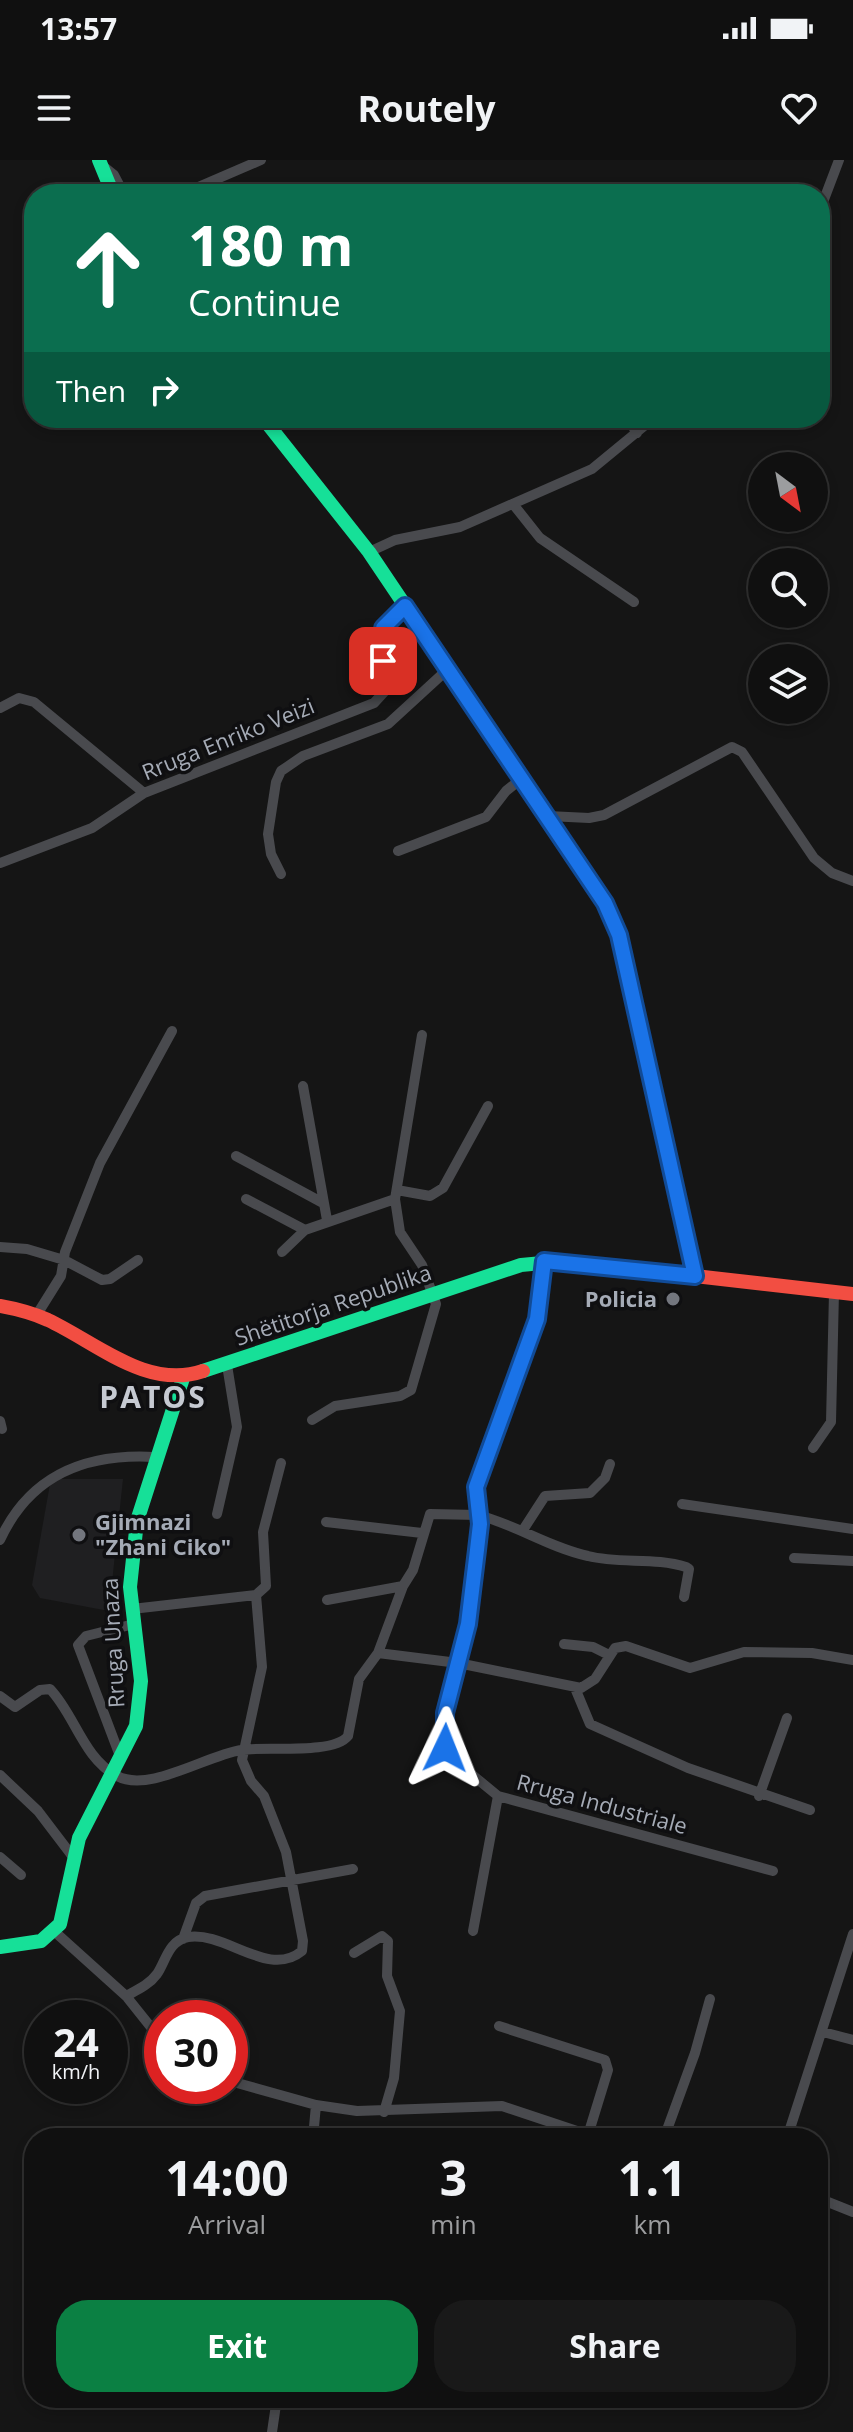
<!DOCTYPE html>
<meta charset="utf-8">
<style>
:root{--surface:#101010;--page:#191919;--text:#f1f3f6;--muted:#9c9d9f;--line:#303030;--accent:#0b8043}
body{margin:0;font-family:"Open Sans",sans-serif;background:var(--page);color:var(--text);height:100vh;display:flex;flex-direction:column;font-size:30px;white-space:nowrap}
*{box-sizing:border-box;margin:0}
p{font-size:26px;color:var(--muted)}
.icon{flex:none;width:44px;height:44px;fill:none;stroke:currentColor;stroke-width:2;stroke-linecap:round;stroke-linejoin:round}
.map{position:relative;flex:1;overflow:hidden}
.panel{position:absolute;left:24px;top:1968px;width:804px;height:280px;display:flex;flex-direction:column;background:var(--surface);border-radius:32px;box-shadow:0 4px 12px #0003,0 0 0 2px var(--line)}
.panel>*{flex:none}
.guide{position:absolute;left:24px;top:24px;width:806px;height:244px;border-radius:32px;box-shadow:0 4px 12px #0003,0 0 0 2px var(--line);background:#0b6e4f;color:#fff;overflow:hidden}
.needle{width:52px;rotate:148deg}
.buttons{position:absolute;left:748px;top:292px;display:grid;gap:16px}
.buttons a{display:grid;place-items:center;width:80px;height:80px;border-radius:50%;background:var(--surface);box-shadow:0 4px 12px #0003,0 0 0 2px var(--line);font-size:40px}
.speed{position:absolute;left:24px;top:1840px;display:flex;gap:16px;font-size:40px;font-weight:700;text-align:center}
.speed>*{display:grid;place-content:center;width:104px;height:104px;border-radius:50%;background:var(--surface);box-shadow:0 4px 12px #0003,0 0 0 2px var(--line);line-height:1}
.speed small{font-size:20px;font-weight:400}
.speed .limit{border:12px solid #d22;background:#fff;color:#111}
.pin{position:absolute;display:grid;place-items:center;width:68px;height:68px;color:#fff;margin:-34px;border-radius:16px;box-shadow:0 4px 12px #0006}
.me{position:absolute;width:88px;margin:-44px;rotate:2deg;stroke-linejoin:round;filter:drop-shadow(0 0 6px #0008)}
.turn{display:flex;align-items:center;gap:28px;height:168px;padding:0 32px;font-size:36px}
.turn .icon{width:104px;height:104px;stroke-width:2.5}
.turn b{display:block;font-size:56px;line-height:68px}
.then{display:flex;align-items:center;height:76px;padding:0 32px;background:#0003;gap:16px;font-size:30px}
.eta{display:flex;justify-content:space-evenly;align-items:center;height:136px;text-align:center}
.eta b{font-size:48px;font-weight:700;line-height:56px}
.cta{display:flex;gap:16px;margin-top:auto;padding:16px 32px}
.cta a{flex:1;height:92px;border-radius:32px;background:var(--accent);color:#fff;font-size:32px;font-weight:700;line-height:92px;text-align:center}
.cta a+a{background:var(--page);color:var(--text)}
.status{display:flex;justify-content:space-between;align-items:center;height:56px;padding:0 40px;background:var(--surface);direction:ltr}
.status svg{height:22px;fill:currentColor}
header{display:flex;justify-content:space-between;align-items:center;height:104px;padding:0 32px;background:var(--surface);font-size:36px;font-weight:700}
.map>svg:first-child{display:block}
</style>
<div class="status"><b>13:57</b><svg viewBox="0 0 49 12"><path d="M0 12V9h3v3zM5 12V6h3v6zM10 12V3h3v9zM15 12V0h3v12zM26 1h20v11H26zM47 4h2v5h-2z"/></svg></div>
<header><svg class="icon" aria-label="menu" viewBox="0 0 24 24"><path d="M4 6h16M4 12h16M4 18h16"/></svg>Routely<svg class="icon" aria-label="heart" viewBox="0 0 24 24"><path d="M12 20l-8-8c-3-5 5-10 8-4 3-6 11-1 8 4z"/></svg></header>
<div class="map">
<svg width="853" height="2272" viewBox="0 0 853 2272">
<rect width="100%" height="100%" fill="#151515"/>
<path fill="#1f1f21" d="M 58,1319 L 123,1319 L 109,1451 L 40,1438 L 32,1425 L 50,1324 Z"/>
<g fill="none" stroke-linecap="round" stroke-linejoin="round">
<path stroke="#494a4e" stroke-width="10" d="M 104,7 L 114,15 L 124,34
M 182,34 L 261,0
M 820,50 L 839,0
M 627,258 L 637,273
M 513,344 L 540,378 L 634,442
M 369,392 L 395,380 L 460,367 L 592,309 L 654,258
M 0,548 L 19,538 L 34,542 L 144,633
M 548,656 L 589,658 L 604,655 L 732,587 L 742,592 L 814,698 L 832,713 L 853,721
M 398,691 L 486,657 L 506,631 L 522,618
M 0,703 L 92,668 L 144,633 L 374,543 L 385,531 L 383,468 L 405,446
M 281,714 L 271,694 L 268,674 L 276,622 L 281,611 L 303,596 L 388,564 L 448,509
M 303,926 L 327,1060
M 236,996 L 323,1043
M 397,1030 L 430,1036 L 443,1028 L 488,946
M 246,1039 L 305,1070
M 0,1087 L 27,1089 L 64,1100 L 102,1120 L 110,1119 L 138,1100
M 282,1092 L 305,1070 L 395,1039
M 544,1101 L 537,1159 L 476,1327 L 478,1355 C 517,1365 548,1387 588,1396 C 620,1404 655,1397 686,1407 L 689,1409 L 684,1437
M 36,1156 L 61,1116 L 65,1092 L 100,1003 L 172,871
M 312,1260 L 335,1246 L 400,1236 L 411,1230 L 436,1144 L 422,1105 L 400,1072 L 395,1039 L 422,875
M 0,1261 L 2,1269
M 813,1288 L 831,1262 L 834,1132
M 682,1344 L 853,1369
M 217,1354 L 237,1267 L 227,1205
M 326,1362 L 422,1373
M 523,1370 L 545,1336 L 590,1333 L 605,1318 L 610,1304
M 0,1380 C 30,1315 85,1293 155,1297
M 794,1398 L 853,1401
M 256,1435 L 266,1426 L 263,1372 L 281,1303
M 327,1440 L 403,1426 L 413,1410 L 430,1354 L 478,1355 L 468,1464 L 443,1569 L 448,1595 L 498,1636 L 773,1711
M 132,1449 L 256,1435
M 564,1484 L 593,1487 L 609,1495
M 378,1493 L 458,1503 L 581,1528 L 595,1519 L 615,1488 L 626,1486 L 690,1508 L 744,1492 L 812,1493 L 853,1500
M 575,1528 L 590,1564 L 688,1608 L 810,1650
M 0,1536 L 15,1547 L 40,1530 L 50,1529 C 75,1555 83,1598 117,1616 C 149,1633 205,1596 241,1590 C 266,1586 333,1595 348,1576 L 359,1519 L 378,1493 L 403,1426
M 120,1596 L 78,1485 L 86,1476 L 134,1464
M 0,1615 L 38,1651 L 73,1697
M 759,1636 L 787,1558
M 0,1697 L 21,1715
M 473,1771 L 498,1636
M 55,1772 L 126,1836 L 162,1881
M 183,1779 L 196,1743 L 205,1736 L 353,1709
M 354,1793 L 382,1776 L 388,1781 L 387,1816 L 400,1851 L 394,1918 L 384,1952
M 126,1836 C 137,1830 149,1825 157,1814 C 166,1801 168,1781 188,1777 C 226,1771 268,1819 302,1791 L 303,1781 L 286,1692 L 264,1636 L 251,1621 L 242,1600 L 262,1507 L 256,1435
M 499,1866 L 605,1900 L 608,1910 L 588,1975
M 823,1872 L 853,1880
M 230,1921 L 316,1945 L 357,1951 L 502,1946 L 598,1978
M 313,1978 L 316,1945
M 664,1978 L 695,1893 L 710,1839
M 787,1978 L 853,1774
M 818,2038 L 853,2052
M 272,2272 L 277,2238"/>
<path stroke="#16e098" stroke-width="14" d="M 99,0 L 113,34
M 263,258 L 369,392 L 605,743 L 628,806 L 681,1051
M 203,1211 L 521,1105 L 564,1101 L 695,1116
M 0,1787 L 41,1781 L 60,1764 L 79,1678 L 136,1566 L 141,1521 L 130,1427 L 137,1361 L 183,1218"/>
<path stroke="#f24e42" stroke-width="14" d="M 681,1051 L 695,1116 L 853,1134
M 0,1146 C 17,1149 32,1153 48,1160 C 97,1183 147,1230 203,1211"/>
</g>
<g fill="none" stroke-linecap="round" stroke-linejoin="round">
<defs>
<path id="route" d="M 383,501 L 383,468 L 405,446 L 605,743 L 619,775 L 695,1116 L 544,1101 L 537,1159 L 476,1327 L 480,1364 L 477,1390 L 468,1464 L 445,1553 L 445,1588"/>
</defs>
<use href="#route" stroke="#114b97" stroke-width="20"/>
<use href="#route" stroke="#1a73e8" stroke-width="14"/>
</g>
<g fill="#73767e" stroke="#0f0f11" stroke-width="3">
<circle cx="673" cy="1139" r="8"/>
<circle cx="79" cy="1375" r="8"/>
</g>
<g text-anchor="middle" stroke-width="7" stroke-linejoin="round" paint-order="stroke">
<g font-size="22" fill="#a5abb6" stroke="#0f0f11">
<text transform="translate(228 579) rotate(-22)" y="8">Rruga Enriko Veizi</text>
<text transform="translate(333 1145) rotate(-19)" y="8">Shëtitorja Republika</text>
<text transform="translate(113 1483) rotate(-93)" y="8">Rruga Unaza</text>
<text transform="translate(602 1644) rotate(15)" y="8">Rruga Industriale</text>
</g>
<g font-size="22" font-weight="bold" fill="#a5abb6" stroke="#0f0f11" text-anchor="end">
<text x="657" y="1147">Policia</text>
<text x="95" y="1370" text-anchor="start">Gjimnazi<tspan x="95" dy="25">"Zhani Ciko"</tspan></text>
</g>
<g font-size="30" font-weight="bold" letter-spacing="2" fill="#c6cad2" stroke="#0f0f11">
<text x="153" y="1248">PATOS</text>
</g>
</g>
</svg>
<div class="buttons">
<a><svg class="needle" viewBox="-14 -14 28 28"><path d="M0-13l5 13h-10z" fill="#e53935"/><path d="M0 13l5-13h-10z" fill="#9c9d9f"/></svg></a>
<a><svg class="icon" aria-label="search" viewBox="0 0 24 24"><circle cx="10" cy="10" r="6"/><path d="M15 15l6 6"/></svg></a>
<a><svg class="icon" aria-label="layers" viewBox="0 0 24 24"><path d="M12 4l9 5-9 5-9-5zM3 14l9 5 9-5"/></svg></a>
</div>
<div class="speed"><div>24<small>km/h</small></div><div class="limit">30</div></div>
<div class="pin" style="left:383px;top:501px;background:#d93025"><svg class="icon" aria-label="arrive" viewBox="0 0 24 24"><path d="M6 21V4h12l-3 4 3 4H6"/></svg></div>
<svg class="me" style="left:445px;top:1588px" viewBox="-20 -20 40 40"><path d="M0-17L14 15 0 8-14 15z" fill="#1a73e8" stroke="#fff" stroke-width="4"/></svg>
<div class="guide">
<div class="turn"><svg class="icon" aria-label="ahead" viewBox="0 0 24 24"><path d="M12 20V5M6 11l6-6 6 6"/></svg><div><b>180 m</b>Continue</div></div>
<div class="then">Then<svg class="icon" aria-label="right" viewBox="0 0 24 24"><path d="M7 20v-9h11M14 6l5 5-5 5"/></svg></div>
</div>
<section class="panel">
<div class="eta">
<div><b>14:00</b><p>Arrival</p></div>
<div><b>3</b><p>min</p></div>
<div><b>1.1</b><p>km</p></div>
</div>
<div class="cta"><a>Exit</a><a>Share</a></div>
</section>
</div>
